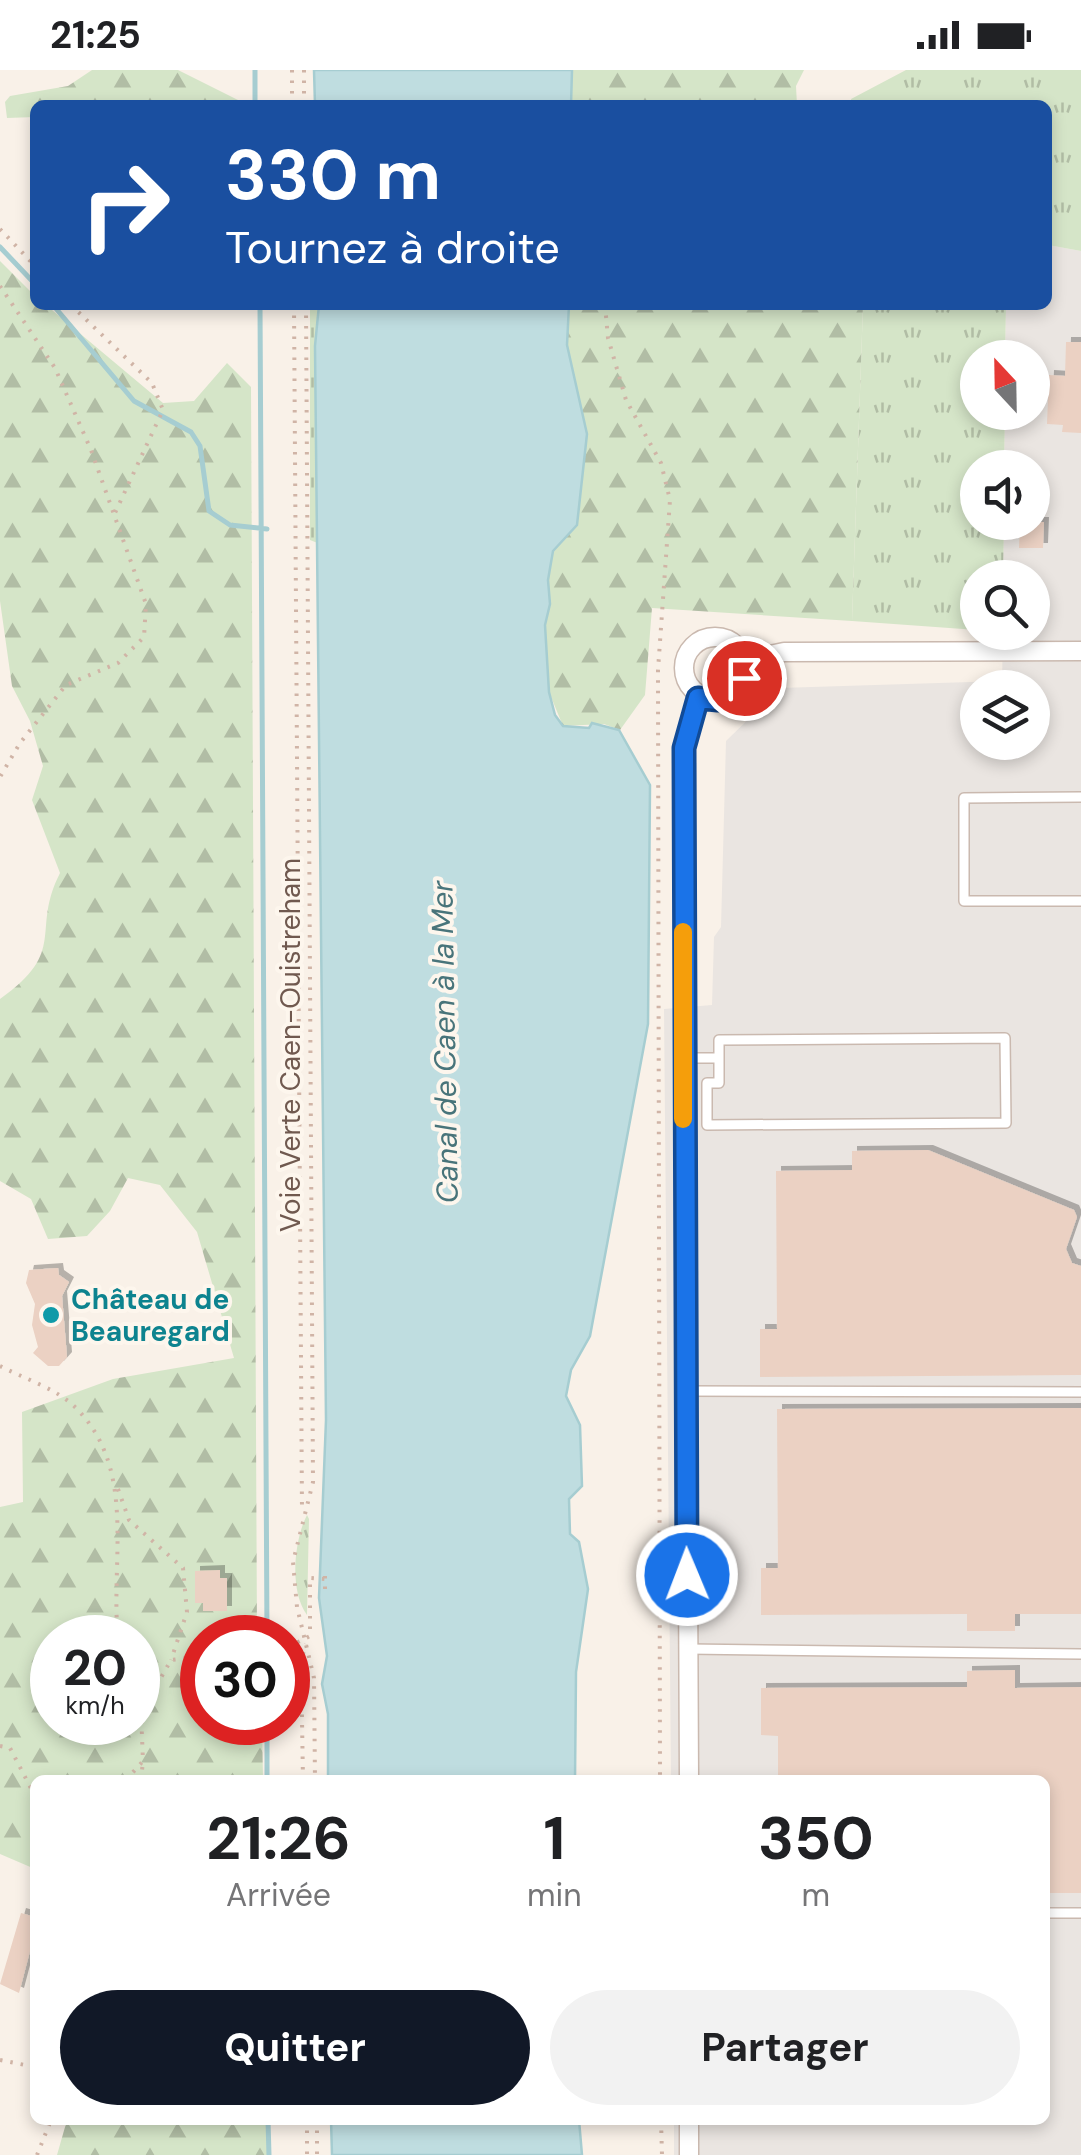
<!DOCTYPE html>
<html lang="fr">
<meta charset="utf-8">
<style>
:root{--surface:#fff;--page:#f2f2f2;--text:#202124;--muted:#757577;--accent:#111827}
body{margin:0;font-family:"DM Sans",sans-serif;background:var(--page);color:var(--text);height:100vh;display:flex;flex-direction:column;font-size:38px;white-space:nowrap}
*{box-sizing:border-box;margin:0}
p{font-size:32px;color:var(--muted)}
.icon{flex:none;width:55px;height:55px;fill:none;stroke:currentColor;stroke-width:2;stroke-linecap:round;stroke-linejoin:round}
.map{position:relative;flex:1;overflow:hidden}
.sheet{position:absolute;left:30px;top:1705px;width:1020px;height:350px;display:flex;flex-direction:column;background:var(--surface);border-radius:15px;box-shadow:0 5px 15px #0003}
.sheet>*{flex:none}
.top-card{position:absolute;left:30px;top:30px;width:1022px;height:210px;border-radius:15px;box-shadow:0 5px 15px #0003;background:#1a4fa0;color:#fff;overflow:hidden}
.needle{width:65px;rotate:338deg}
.controls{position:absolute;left:960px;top:270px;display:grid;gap:20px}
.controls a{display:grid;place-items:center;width:90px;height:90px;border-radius:50%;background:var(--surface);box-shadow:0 5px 15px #0003;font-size:50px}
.speed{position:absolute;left:30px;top:1545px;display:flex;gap:20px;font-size:50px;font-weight:700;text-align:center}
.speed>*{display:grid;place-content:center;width:130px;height:130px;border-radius:50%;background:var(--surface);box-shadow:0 5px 15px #0003;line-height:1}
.speed small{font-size:25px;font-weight:400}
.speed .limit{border:15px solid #d22;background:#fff;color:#111}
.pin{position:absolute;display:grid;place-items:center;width:85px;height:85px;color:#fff;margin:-42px;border:5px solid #fff;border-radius:50%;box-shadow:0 2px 10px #0007}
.me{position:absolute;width:110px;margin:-55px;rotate:359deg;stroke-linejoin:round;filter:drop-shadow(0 0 8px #0008)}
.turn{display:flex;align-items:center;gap:35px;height:210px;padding:0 30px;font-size:45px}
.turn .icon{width:130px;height:130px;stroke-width:2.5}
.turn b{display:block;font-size:70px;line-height:85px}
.eta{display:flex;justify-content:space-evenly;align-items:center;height:170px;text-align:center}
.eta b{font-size:60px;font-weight:700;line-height:70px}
.primary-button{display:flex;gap:20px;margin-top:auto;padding:20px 30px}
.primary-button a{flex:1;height:115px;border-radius:60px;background:var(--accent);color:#fff;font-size:40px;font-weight:700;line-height:115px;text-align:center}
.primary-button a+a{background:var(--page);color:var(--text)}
.status{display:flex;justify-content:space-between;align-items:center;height:70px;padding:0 50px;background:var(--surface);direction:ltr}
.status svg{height:28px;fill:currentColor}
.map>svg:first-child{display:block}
</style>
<div class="status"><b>21:25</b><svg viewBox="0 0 49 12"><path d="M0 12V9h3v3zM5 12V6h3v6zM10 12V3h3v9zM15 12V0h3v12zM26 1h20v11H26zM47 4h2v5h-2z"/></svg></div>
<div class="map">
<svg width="1081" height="2085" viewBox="0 0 1081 2085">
<defs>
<pattern id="grass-tufts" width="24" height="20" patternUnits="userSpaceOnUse" patternTransform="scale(2.5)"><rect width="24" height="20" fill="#d5e5c8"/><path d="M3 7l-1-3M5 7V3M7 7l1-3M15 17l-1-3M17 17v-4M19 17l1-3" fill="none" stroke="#b1bda5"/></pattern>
<pattern id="forest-firs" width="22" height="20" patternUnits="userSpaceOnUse" patternTransform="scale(2.5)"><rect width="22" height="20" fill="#d5e5c8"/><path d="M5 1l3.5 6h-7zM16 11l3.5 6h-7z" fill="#b1bda5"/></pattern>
<filter id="shadow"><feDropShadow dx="5" dy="-5" stdDeviation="0" flood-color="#0004"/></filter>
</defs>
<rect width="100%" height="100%" fill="#f9f1e8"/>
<path fill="#eae5e1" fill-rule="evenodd" d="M 1048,175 L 1081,181 L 1081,2085 L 674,2085 L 674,2050 L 1045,2050 L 1045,1710 L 671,1710 L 664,939 L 712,935 L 714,867 L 721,857 L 726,671 L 780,618 L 1002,611 L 1003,563 L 1032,562 L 1032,508 L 1003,507 L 1004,453 L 1032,452 L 1032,398 L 1004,397 L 1005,343 L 1032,342 L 1032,288 L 1005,287 L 1006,235 L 1048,235 ZM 978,618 L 1032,618 L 1032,672 L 978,672 Z"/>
<path fill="url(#grass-tufts)" d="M 906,0 L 1081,0 L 1081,181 L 1048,175 L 1048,35 L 852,35 L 851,29 Z
M 310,235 L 319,235 L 315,276 L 320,474 L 310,470 Z
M 863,235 L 1006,235 L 1005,287 L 978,288 L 978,342 L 1005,343 L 1004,397 L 978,398 L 978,452 L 1004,453 L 1003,507 L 978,508 L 977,560 L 852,551 Z
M 307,1445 L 309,1449 L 307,1545 C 289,1521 294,1470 307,1445 Z"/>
<path fill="url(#forest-firs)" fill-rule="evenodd" d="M 92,0 L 178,0 L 248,35 L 35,35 L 35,47 L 7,48 L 5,32 L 10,26 L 68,16 Z
M 572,0 L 804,0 L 796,16 L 797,35 L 571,35 Z
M 0,191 L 35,226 L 35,235 L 46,235 L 163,333 L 194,331 L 227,293 L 251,317 L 257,1567 L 202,1568 L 202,1652 L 262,1653 L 263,1710 L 35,1710 L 35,1799 L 0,1784 L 0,1437 L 23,1432 L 22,1342 L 113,1309 L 234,1288 L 197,1162 L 160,1115 L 128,1108 L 110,1141 L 87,1166 L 48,1169 L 31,1129 L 0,1111 L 0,929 C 69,880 30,862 60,803 L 32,730 L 43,696 L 30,651 L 12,616 L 0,531 ZM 52,1568 L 138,1568 L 138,1652 L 52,1652 Z
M 569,235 L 863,235 L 852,551 L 652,538 L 645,625 L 620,660 L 604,654 L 563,656 L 549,622 L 545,555 L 550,534 L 548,510 L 553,481 L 577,455 L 587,364 L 567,275 Z
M 67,2050 L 267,2050 L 267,2085 L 57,2085 Z"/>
<path fill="#bfdde0" stroke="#a6cdd1" stroke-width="2.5" d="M 314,0 L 572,0 L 571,35 L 315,35 Z
M 319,235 L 569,235 L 567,275 L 587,364 L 577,455 L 553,481 L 548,510 L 550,534 L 545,555 L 549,622 L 555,645 L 563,656 L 589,658 L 592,653 L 619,660 L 650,715 L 648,954 L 590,1266 L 571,1300 L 566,1326 L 580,1355 L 582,1416 L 569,1429 L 570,1464 L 579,1472 L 588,1519 L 576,1602 L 575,1710 L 328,1710 L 328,1644 L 322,1614 L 327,1586 L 319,1528 L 326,1350 L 315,276 Z
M 331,2050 L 579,2050 L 582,2085 L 332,2085 Z"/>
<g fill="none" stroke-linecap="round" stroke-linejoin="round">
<path stroke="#a6cdd1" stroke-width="5" d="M 255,0 L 255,35
M 0,177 L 35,214
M 53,235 L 134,331 L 191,362 L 200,376 L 209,441 L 230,455 L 267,459
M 260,235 L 267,1568
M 267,1652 L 267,1710
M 268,2050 L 269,2085"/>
</g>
<path fill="#ebd1c3" filter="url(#shadow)" d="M 1066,272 L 1081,272 L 1081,363 L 1062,362 L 1063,355 L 1047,354 L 1049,305 L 1065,306 Z
M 1020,452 L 1044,452 L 1043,478 L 1019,478 Z
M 928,1080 L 1074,1140 L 1077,1147 L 1066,1179 L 1072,1193 L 1081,1196 L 1081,1305 L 760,1307 L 760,1259 L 777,1259 L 776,1101 L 852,1100 L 852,1081 Z
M 58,1198 L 59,1205 L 69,1212 L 62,1226 L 67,1287 L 59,1296 L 48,1296 L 33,1283 L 38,1277 L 32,1255 L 35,1234 L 26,1213 L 29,1200 Z
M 1081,1338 L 1081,1544 L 1015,1544 L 1015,1561 L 967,1561 L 967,1544 L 761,1545 L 761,1498 L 778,1498 L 777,1339 Z
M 220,1500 L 220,1508 L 227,1508 L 227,1541 L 203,1541 L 203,1533 L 195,1533 L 195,1501 Z
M 1015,1600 L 1015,1618 L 1081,1617 L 1081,1823 L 1045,1823 L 1045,1710 L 778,1710 L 778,1666 L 761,1665 L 761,1618 L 967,1617 L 967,1601 Z
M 21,1843 L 35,1847 L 35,1862 L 19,1923 L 0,1914 Z"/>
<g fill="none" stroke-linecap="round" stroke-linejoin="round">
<defs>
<path id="lane" d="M 1081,727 L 964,728 L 964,831 L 1081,831
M 685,988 L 719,988 L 719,970 L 1005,968 L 1006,1053 L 707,1055 L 707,1013 L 719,1013 L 719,988
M 688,1321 L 1081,1322
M 688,1579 L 1081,1584
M 1045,1843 L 1081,1843"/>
<path id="street" d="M684 598a31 31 0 1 1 62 0a31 31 0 1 1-62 0Z
M 746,590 L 784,582 L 1081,581
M 689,1710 L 684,678 L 698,627
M 689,2085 L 689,2050"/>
</defs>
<use href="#lane" stroke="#cab9af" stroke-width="12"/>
<use href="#street" stroke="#cab9af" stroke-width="21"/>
<path stroke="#d0b4a6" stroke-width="4" stroke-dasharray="2.5 8" stroke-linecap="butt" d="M 292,0 L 292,35
M 304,0 L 304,35
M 0,159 L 35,196
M 0,216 L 55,298 L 91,380 L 146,534 L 144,567 L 118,593 L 66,615 L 20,673 L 0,707
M 71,235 L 152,313 L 163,340 L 114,445
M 294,235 L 302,1442
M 306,235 L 313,1412 L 293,1492 L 297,1537 L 314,1608 L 315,1710
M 605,235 L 608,268 L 626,330 L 661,393 L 670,430 L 658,600 L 660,1710
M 0,1296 C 23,1308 57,1319 75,1337 C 138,1399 110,1490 118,1568
M 118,1419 L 129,1450 L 183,1498 L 187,1542 L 171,1590
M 325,1519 L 325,1498
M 288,1577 L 310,1566 L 310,1508 L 325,1509
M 0,1676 L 10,1678 L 35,1726
M 126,1710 L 143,1691 L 141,1643 L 171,1590 L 202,1586
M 141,1710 L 143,1691
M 303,1710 L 301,1590 L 306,1574
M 0,1990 L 35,1997
M 307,2050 L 307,2085
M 317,2050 L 317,2085
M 661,2050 L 662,2085
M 37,2085 L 51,2050"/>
<use href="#lane" stroke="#fff" stroke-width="9"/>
<use href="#street" stroke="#fff" stroke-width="18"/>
</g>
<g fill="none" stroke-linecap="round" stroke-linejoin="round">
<defs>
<path id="route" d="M 687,1505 L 684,678 L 698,628 L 718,630 L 738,621 L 744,608"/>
</defs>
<use href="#route" stroke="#114b97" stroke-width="25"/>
<use href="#route" stroke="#1a73e8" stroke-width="18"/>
<path stroke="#f59e0b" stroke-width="18" d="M 683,862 L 683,1049"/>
</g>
<circle fill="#0f9aa8" stroke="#fdf6ed" stroke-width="4" cx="51" cy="1245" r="10"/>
<g text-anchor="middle" stroke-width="8" stroke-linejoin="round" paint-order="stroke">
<g font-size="28" fill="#70594f" stroke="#fdf6ed">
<text transform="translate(290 975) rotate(-90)" y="10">Voie Verte Caen-Ouistreham</text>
</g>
<g font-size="28" font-weight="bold" fill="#0d838f" stroke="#fdf6ed" text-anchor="start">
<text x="71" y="1239">Château de<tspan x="71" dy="32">Beauregard</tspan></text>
</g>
<g font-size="30" font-style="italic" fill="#48747a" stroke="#fdf6ed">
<text transform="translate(445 972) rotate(-91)" y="10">Canal de Caen à la Mer</text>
</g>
</g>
</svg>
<div class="controls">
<a><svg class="needle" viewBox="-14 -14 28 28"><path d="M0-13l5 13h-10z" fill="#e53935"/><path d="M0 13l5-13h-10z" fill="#757577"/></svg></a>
<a><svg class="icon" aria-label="sound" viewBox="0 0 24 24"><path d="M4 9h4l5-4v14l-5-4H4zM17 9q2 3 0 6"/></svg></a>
<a><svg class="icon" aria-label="search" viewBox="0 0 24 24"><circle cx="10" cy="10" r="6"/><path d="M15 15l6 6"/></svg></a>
<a><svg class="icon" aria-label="layers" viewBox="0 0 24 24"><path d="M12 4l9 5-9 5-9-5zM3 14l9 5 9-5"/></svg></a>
</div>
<div class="speed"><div>20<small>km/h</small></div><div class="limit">30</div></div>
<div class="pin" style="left:744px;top:608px;background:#d93025"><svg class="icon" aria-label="arrive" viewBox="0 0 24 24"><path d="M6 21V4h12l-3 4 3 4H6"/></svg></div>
<svg class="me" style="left:687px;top:1505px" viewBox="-20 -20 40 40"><circle r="17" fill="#1a73e8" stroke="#fff" stroke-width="3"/><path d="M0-11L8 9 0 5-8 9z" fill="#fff"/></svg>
<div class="top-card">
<div class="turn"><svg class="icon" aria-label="right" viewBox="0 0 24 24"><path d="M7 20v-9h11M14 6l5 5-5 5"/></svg><div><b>330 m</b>Tournez à droite</div></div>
</div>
<section class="sheet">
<div class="eta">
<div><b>21:26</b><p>Arrivée</p></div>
<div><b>1</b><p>min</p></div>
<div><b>350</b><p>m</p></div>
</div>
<div class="primary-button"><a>Quitter</a><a>Partager</a></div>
</section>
</div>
